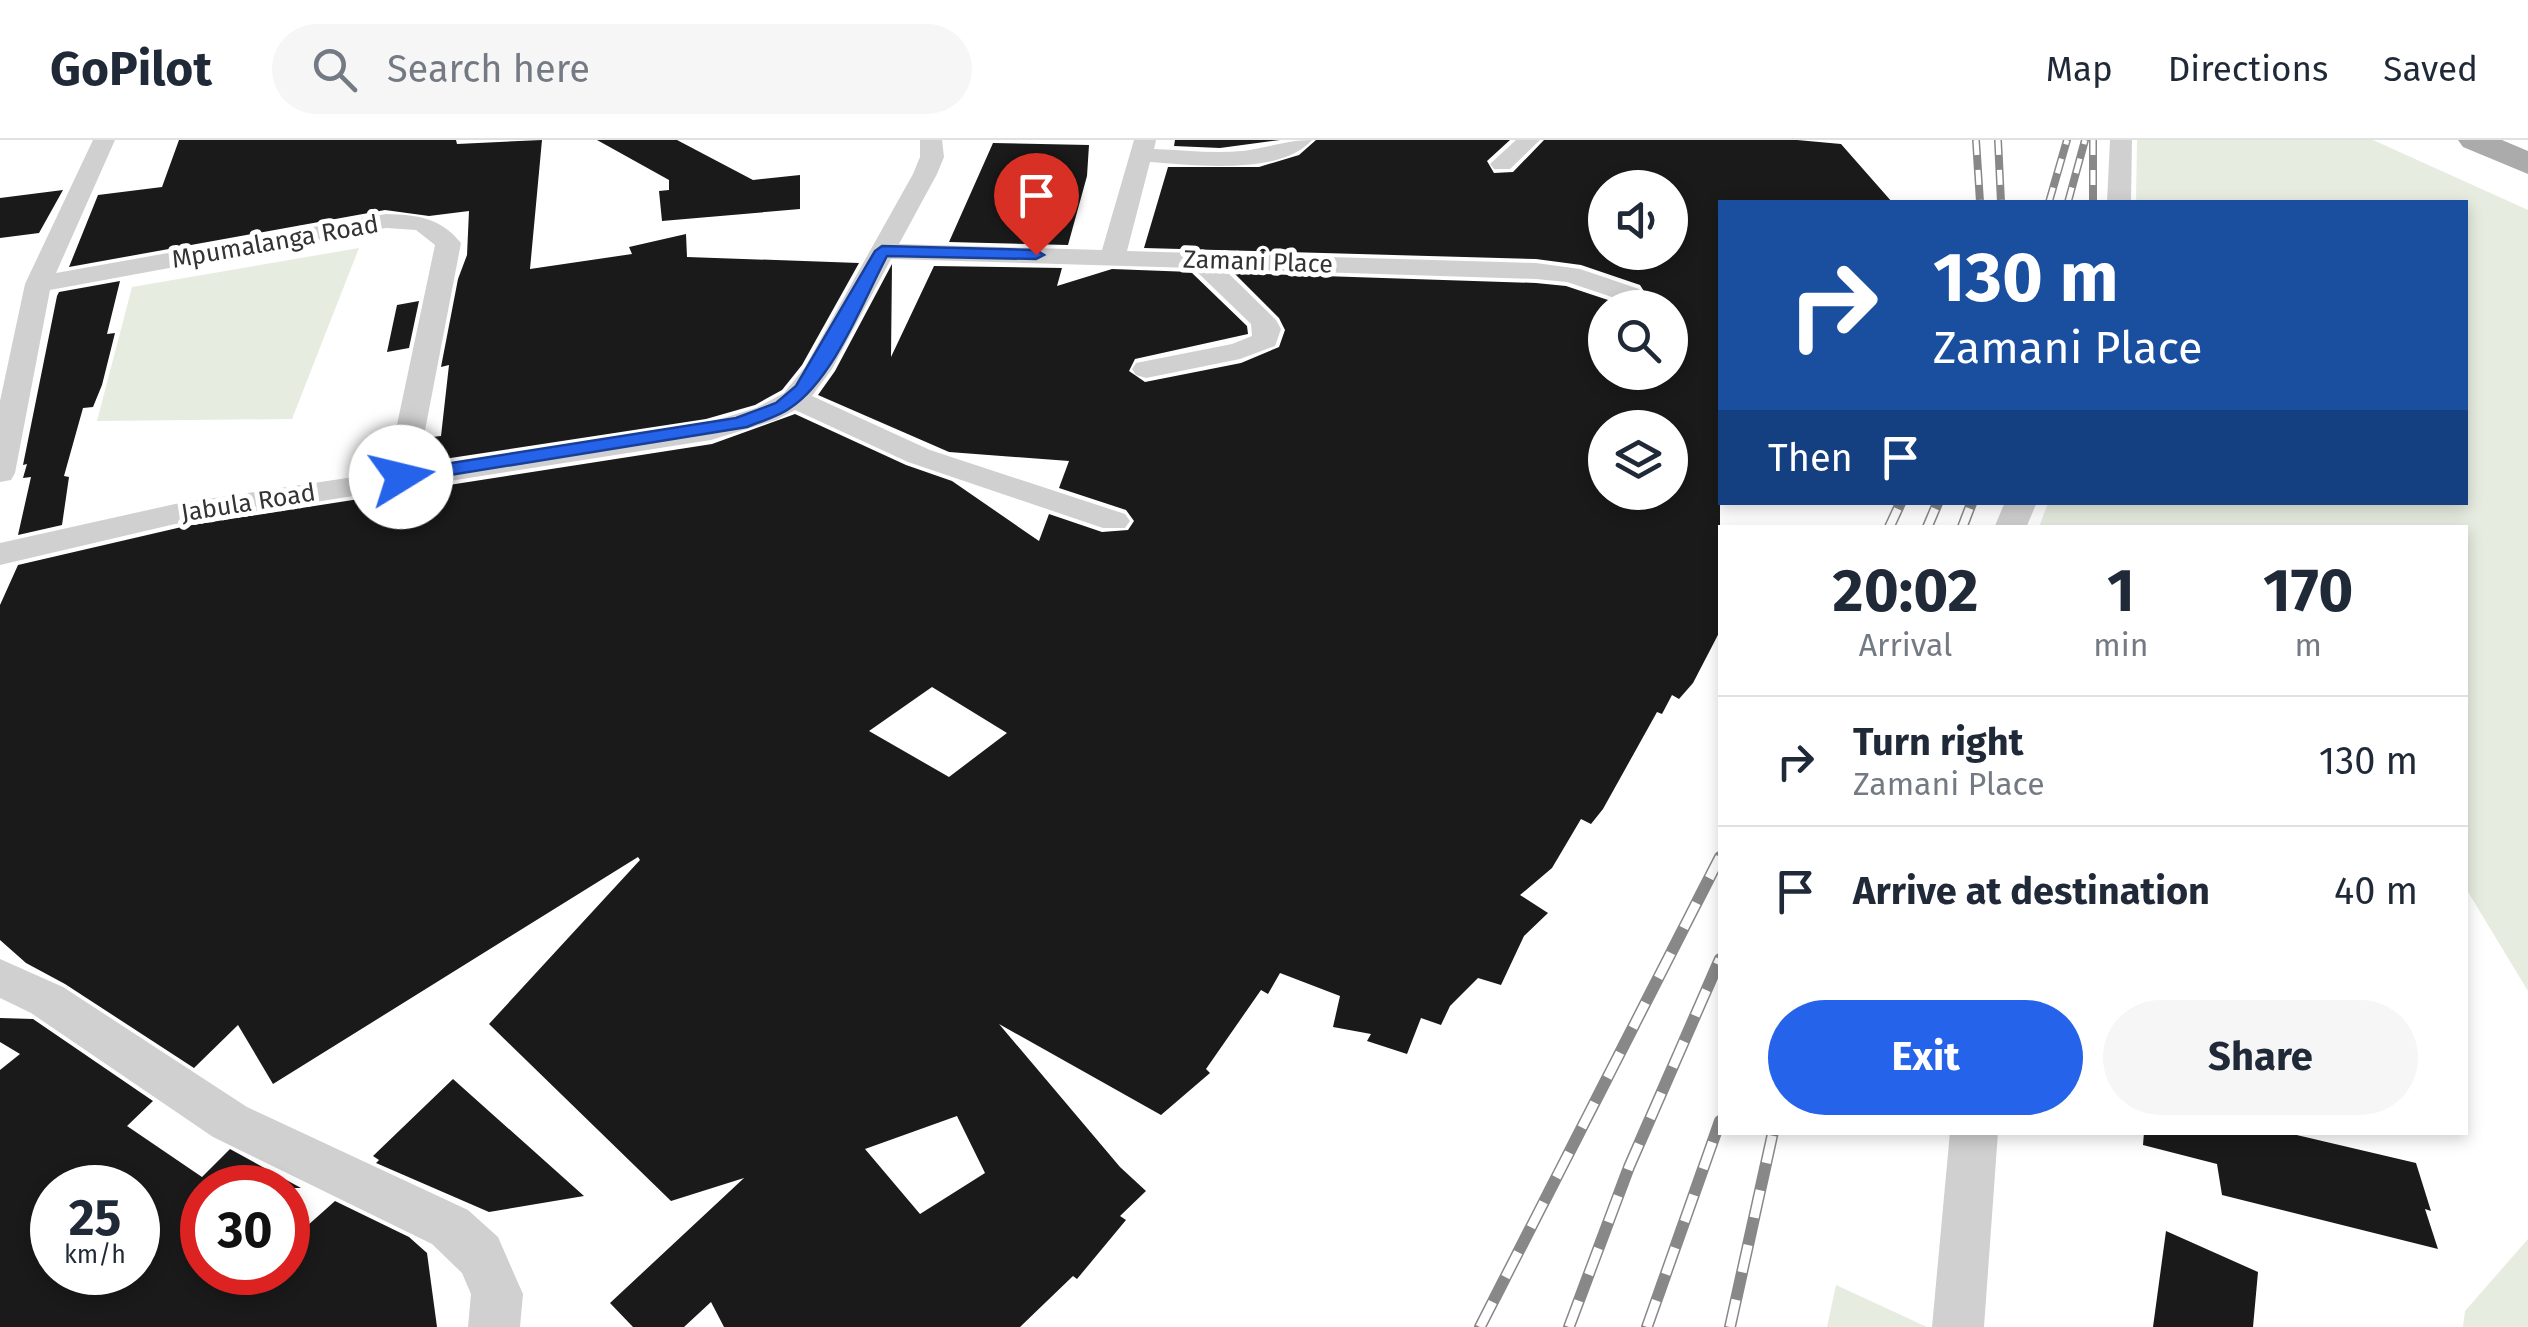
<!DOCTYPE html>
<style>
:root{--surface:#fff;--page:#f6f6f7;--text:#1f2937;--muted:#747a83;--line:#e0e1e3;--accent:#2563eb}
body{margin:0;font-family:"Fira Sans",sans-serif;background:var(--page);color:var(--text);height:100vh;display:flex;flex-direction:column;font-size:38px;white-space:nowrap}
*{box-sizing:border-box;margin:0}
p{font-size:32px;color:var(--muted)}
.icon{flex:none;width:55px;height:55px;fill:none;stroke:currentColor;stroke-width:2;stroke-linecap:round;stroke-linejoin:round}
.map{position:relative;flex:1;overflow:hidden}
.panel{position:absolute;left:1718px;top:385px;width:750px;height:610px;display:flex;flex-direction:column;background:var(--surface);border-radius:0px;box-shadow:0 5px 15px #0003}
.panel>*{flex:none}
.hud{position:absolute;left:1718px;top:60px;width:750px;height:305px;border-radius:0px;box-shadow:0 5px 15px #0003;background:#1a4fa0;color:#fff;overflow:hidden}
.fabs{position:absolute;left:1588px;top:30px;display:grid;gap:20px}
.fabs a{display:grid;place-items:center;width:100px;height:100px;border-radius:50%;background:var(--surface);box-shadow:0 5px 15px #0003;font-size:50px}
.speed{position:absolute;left:30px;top:1025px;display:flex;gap:20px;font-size:50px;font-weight:700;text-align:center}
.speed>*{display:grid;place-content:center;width:130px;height:130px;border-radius:50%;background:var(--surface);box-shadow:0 5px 15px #0003;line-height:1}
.speed small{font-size:25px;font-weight:400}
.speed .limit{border:15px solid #d22;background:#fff;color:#111}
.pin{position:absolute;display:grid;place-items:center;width:85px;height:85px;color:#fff;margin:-102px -42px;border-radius:50% 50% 50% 0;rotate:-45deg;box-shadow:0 0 10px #0007}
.pin .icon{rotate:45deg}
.me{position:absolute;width:110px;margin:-55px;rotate:81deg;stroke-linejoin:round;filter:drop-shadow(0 0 8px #0008)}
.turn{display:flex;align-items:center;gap:35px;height:210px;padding:0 50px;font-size:45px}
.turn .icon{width:130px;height:130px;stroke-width:2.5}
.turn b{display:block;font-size:70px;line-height:85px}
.then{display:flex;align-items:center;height:95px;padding:0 50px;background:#0003;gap:20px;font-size:38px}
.eta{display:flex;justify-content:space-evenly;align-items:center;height:170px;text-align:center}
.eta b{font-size:60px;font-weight:700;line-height:70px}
.button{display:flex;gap:20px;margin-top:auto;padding:20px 50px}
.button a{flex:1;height:115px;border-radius:60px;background:var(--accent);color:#fff;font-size:40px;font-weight:700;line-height:115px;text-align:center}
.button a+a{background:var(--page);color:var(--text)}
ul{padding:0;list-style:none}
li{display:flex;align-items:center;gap:30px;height:130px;padding:0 50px;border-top:2px solid var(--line)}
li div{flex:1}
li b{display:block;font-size:38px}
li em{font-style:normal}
header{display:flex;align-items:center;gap:60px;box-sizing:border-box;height:140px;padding:0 50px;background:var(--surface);border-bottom:2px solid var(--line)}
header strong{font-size:48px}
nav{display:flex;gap:55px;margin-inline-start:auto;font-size:35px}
.search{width:700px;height:90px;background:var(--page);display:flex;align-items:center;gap:25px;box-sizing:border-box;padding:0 35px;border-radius:55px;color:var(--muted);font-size:38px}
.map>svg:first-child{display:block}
</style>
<header>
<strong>GoPilot</strong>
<div class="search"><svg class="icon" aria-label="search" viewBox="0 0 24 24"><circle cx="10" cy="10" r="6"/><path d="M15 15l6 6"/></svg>Search here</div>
<nav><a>Map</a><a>Directions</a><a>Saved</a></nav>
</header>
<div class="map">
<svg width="2528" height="1187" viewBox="0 0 2528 1187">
<rect width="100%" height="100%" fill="#fff"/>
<path fill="#e6ecdf" d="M 2137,0 L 2373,0 L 2528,70 L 2528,851 L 2465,747 L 2465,388 L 2039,387 L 2048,363 L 2465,362 L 2465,62 L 2136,62 Z
M 359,108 L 292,279 L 97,281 L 132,147 Z
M 2528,1099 L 2528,1187 L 2463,1187 L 2465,1171 Z
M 1836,1145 L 1927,1187 L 1827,1187 Z"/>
<path fill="#1a1a1a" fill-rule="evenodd" d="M 179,0 L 456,0 L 457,4 L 542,0 L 530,129 L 632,114 L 629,107 L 686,94 L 687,117 L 859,123 L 802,225 L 782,250 L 755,265 L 706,279 L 424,322 L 432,297 L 441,296 L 449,225 L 441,227 L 458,139 L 467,115 L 469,71 L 429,76 L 385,70 L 69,127 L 98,55 L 162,47 Z
M 597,0 L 677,0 L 753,40 L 800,35 L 800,69 L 662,81 L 659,51 L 669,50 L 669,40 Z
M 1175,0 L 1280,0 L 1220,8 L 1174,6 Z
M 1316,0 L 1510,0 L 1487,21 L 1494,33 L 1513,32 L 1544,0 L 1797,0 L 1841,4 L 1892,62 L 1720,62 L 1720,491 L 1693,543 L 1679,559 L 1672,555 L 1662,574 L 1657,572 L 1603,669 L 1591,684 L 1581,679 L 1552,728 L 1520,755 L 1548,773 L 1524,796 L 1501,845 L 1478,838 L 1450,866 L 1441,885 L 1421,878 L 1407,914 L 1367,901 L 1371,894 L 1333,887 L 1340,856 L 1280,833 L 1268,854 L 1261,850 L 1206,929 L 1210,933 L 1161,975 L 999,884 L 1120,1027 L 1146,1051 L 1120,1076 L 1126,1080 L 1077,1139 L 1073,1136 L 1020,1187 L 724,1187 L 711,1162 L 684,1187 L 633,1187 L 610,1163 L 744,1038 L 671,1061 L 489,884 L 640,720 L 638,717 L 273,944 L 238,885 L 194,928 L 65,844 L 26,823 L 0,800 L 0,465 L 18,425 L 186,386 L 712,304 L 795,274 L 906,325 L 952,341 L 1039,401 L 1049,374 L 1102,392 L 1128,390 L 1134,381 L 1126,370 L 1059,348 L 1069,321 L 949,312 L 818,255 L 835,231 L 892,124 L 891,217 L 934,126 L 1062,128 L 1057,146 L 1112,129 L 1191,132 L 1247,186 L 1248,194 L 1135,219 L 1129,231 L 1145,242 L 1241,223 L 1279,207 L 1285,190 L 1279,178 L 1234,133 L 1536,143 L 1566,146 L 1629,167 L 1647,156 L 1640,145 L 1581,125 L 1536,119 L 1144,108 L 1168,27 L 1259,27 L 1299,15 ZM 1605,48 L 1670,48 L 1670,112 L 1605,112 ZM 1605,168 L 1670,168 L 1670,232 L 1605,232 ZM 1605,288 L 1670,288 L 1670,352 L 1605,352 ZM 932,547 L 1007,593 L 949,637 L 869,591 ZM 957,976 L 985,1033 L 920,1074 L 865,1009 Z
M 993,3 L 1089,5 L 1087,36 L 1068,105 L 949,102 Z
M 63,50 L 39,93 L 0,98 L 0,58 Z
M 120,141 L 107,194 L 115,193 L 102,245 L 93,267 L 83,268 L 64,336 L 69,337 L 62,385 L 18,395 L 31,337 L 23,338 L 27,324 L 23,325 L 57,156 L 59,152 Z
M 419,161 L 409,208 L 387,212 L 397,165 Z
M 0,878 L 33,879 L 153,961 L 127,986 L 202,1037 L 230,1009 L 301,1048 L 202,1048 L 202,1132 L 288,1132 L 288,1071 L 307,1086 L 335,1061 L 409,1097 L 427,1113 L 437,1187 L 0,1187 L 0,930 L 20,914 L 0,902 ZM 52,1048 L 138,1048 L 138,1132 L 52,1132 Z
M 453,939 L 584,1056 L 489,1072 L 376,1023 L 379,1020 L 373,1016 Z
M 2144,992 L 2284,992 L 2416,1023 L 2431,1071 L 2425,1069 L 2438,1109 L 2222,1055 L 2217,1024 L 2143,1005 Z
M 2166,1091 L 2258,1132 L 2253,1187 L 2153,1187 Z"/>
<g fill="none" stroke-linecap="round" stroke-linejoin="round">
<path fill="#d0d0d0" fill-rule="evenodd" d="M 93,0 L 115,0 L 56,133 L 386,74 C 417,75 440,77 461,103 L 418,327 L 707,283 L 756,268 L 784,253 L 805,227 L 913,34 L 920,17 L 920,0 L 942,0 L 944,17 L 937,34 L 899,104 L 1102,110 L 1134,0 L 1156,0 L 1154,9 C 1183,10 1213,14 1242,11 C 1267,8 1287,0 1312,0 C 1280,36 1194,25 1150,22 L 1127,111 L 1536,123 L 1580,129 L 1639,149 L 1643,155 L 1630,163 L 1567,142 L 1536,139 L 1224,129 L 1276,180 L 1281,189 L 1275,206 L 1240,219 L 1146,238 L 1136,235 L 1132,229 L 1136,223 L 1232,204 L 1252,196 L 1251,184 L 1193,128 L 891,119 L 832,229 L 812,256 L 930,310 L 1125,374 L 1130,381 L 1125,388 L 1103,388 L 908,322 L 795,270 L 776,280 L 711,300 L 175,384 L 0,425 L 0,403 L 175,364 L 387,332 L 435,105 L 416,90 L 386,88 L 50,150 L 15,333 L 11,340 L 0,342 L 0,261 L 25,144 Z
M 1516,0 L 1540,0 L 1510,29 L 1494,29 L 1490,24 Z
M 2110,0 L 2132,0 L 2131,62 L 2107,62 Z
M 2005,362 L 2037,362 L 2026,388 L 1994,388 Z
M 0,819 L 63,847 L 247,967 L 468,1070 L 498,1097 L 515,1136 L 523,1154 L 520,1187 L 468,1187 L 471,1154 L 462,1133 L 432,1104 L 213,997 L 31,873 L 0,858 Z
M 1950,992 L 1998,992 L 1984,1187 L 1932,1187 Z"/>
<path fill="#ababab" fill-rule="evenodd" d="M 2458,0 L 2502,0 L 2528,11 L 2528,34 L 2463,7 Z"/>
<defs>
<path id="rail-far2" d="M 1976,0 L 1980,62
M 1998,0 L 2001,62
M 2093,0 L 2093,62
M 2049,62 L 2067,0
M 2068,62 L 2085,0"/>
<path id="rail-far1" d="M 1889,388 L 1901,362
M 1927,388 L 1938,362
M 1962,388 L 1972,362"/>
<path id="rail" d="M 1480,1187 L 1720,717
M 1569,1187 L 1629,1027 L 1720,819
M 1647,1187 L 1720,981
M 1730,1187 L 1773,992"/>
</defs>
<use href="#rail-far2" stroke="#888" stroke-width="8"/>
<use href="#rail-far1" stroke="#888" stroke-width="11"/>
<use href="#rail" stroke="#888" stroke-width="12"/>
<use href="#rail-far2" stroke="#fff" stroke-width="5" stroke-dasharray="15" stroke-linecap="butt"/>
<use href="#rail-far1" stroke="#fff" stroke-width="8" stroke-dasharray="21" stroke-linecap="butt"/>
<use href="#rail" stroke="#fff" stroke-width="9" stroke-dasharray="28" stroke-linecap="butt"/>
</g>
<path fill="#2563eb" stroke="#184099" stroke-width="2.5" d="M 882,106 L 1036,110 L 1044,115 L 1036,119 L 887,116 C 863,161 834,239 790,268 C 778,277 761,281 747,287 L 401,343 L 392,337 L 401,331 L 736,278 L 776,263 L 796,246 L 875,111 Z"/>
<g text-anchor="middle" stroke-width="10" stroke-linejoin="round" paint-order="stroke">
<g font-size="25" fill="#333" stroke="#fff">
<text transform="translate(275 101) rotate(-10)" y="9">Mpumalanga Road</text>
<text transform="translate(1258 121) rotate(2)" y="9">Zamani Place</text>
<text transform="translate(248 362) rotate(-9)" y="9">Jabula Road</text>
</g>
</g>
</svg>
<div class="fabs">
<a><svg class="icon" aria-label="sound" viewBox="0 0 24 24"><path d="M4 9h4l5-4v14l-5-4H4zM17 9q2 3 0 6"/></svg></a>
<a><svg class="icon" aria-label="search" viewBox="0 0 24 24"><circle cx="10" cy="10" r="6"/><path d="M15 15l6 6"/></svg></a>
<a><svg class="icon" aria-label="layers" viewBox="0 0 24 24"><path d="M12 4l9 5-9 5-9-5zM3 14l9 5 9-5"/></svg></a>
</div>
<div class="speed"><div>25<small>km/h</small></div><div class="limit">30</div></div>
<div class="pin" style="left:1036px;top:115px;background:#d93025"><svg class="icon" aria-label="arrive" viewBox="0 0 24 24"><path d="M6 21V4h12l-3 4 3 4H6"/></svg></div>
<svg class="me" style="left:401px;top:337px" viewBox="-20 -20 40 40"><circle r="19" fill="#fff"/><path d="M0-13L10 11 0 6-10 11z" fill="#2563eb"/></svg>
<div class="hud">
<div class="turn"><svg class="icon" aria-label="right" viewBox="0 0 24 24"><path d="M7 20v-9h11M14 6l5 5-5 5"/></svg><div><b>130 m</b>Zamani Place</div></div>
<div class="then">Then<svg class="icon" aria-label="arrive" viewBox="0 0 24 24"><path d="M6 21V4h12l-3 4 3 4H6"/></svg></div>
</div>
<section class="panel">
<div class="eta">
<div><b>20:02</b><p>Arrival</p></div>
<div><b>1</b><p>min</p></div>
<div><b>170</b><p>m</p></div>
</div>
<ul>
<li><svg class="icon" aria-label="right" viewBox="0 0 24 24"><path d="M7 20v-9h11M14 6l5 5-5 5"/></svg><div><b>Turn right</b><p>Zamani Place</p></div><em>130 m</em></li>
<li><svg class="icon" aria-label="arrive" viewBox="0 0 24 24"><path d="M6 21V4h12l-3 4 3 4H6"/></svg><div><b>Arrive at destination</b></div><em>40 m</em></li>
</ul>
<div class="button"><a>Exit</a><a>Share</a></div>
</section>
</div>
